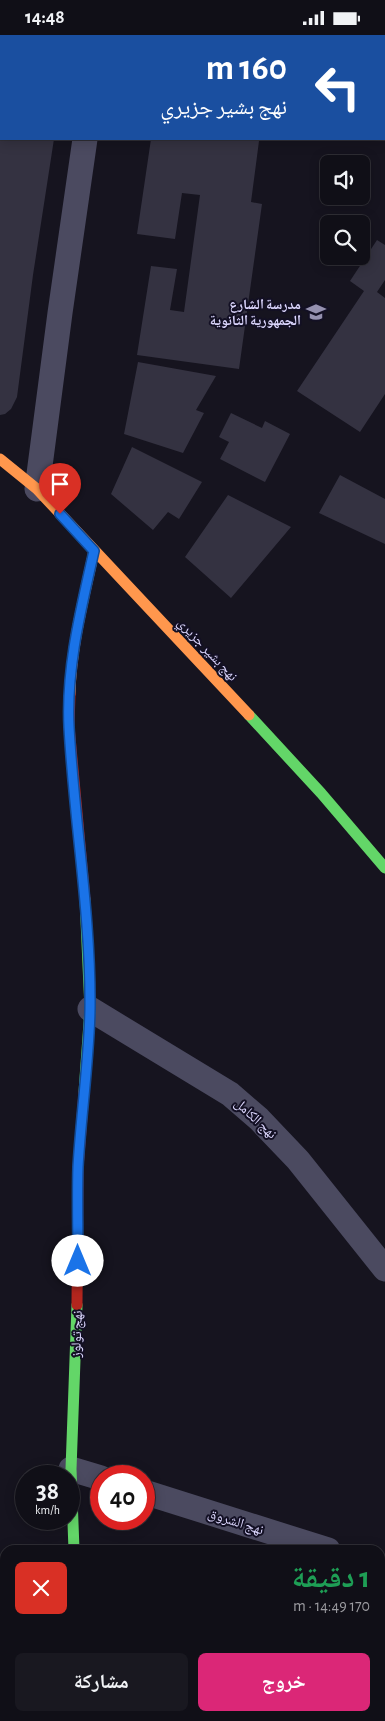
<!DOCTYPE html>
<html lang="ar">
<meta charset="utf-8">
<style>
:root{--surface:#100f17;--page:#191820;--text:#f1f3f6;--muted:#9c9ca1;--line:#302f36;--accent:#db2777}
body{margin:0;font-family:"Alegreya Sans","Noto Naskh Arabic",sans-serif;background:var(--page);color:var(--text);direction:rtl;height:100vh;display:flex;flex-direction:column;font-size:19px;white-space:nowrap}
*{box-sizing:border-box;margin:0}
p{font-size:16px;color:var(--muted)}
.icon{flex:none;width:28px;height:28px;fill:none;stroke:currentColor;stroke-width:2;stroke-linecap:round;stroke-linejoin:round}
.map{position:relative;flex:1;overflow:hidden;direction:ltr}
.drawer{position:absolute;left:0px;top:1510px;width:385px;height:176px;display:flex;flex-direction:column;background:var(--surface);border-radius:15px 15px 0 0;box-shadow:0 2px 12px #0003,0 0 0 1px var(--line);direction:rtl}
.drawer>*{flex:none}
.top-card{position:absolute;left:0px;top:0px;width:385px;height:105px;box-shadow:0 2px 12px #0003,0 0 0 1px var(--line);direction:rtl;background:#1a4fa0;color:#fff;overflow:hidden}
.fabs{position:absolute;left:320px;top:120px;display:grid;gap:10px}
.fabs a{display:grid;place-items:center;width:50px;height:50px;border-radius:8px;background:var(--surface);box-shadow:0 2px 12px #0003,0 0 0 1px var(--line);font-size:25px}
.speed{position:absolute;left:15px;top:1430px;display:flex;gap:10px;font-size:25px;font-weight:700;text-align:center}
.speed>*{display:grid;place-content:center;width:65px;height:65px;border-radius:50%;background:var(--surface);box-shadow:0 2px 12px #0003,0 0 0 1px var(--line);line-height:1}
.speed small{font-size:12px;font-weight:400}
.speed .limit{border:8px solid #d22;background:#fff;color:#111}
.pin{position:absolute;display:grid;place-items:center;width:42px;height:42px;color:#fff;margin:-51px -21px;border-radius:50% 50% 50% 0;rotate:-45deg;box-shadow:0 0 5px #0007}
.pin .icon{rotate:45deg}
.me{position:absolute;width:55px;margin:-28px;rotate:0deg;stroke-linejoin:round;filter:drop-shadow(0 0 4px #0008)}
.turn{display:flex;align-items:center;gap:18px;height:105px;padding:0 15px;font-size:22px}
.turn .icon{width:65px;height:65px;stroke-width:2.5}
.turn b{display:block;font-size:35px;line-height:42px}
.round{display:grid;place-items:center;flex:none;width:52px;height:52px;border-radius:8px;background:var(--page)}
.head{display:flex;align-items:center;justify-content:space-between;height:85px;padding:0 15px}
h1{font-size:30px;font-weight:700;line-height:38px;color:#1e9e55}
.cta{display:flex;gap:10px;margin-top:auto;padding:10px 15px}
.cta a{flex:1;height:58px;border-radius:8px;background:var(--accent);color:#fff;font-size:20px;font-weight:700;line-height:58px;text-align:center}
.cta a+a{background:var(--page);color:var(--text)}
.status{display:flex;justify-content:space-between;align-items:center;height:35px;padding:0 25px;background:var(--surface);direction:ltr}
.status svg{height:14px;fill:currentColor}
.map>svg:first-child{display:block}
</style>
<div class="status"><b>14:48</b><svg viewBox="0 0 49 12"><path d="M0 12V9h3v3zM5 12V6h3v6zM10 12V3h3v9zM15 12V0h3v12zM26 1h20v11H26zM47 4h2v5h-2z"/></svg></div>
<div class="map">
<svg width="385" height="1686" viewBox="0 0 385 1686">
<rect width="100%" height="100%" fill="#16141f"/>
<path fill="#132a2a" d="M 314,0 L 385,0 L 385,62 L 384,1 L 313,1 Z"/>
<path fill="#343241" d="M 0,104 L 54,104 L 33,240 L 17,362 L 11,374 L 5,379 L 0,380 Z
M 151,104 L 240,104 L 259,106 L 251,167 L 262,169 L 239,334 L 137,320 L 151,231 L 177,234 L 170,275 L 184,277 L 200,160 L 182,158 L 175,204 L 137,199 Z
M 377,205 L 385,210 L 385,245 L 377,257 L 385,263 L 385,359 L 360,397 L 297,356 L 364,256 L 350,246 Z
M 138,327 L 216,341 L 196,375 L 204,378 L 183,418 L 124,399 Z
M 231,378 L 262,393 L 265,386 L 290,399 L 265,447 L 220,424 L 229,407 L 219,402 Z
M 132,412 L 202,447 L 179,484 L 168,477 L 153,495 L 111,459 Z
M 340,440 L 385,464 L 385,509 L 319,478 Z
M 228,460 L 291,492 L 231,563 L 185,522 Z
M 380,1624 L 385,1626 L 385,1686 L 345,1686 L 346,1681 L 380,1681 Z
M 0,1642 L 5,1643 L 5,1681 L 37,1681 L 38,1686 L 0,1686 Z"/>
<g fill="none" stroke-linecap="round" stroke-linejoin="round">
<path stroke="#4b4a60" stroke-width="25" d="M 103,1 L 103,0
M 37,454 L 60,278 L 85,104
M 90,974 L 230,1059 L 259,1084 L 298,1125 L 385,1234
M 71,1434 L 101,1443
M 144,1457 L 328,1515
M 380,1532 L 385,1534
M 0,1611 L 5,1612
M 98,1681 L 101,1686
M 69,1686 L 71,1681
M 298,1686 L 300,1681"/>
<path stroke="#63d668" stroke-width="11" d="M 249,680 L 321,758 L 385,833
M 84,1057 L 90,974 L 85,864
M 74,1515 L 71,1434 L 77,1270"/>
<path stroke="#ff974d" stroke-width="11" d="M 0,424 L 37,454 L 249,680
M 70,659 C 71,611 84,563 94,516"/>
<path stroke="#b3261e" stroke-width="11" d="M 70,659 L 69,691 L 85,864
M 77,1270 L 78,1133 L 84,1057"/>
</g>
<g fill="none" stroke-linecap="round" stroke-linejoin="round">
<defs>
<path id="route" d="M 60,479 L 94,516 C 81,574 66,633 69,692 C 74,786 91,879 90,974 C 89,1027 81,1079 78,1132 C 77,1163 78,1195 78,1226"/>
</defs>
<use href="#route" stroke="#114b97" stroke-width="12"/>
<use href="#route" stroke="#1a73e8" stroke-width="9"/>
</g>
<defs>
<symbol id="school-bare" viewBox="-9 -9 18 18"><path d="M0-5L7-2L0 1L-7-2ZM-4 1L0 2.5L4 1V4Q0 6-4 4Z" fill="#9591af" stroke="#131024" stroke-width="2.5" paint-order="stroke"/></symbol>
</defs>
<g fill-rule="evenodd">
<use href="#school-bare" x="302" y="263" width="28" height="28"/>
</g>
<g text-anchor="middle" stroke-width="4" stroke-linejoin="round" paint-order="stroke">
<g font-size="14" font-weight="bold" fill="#dad5fc" stroke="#131024" text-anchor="end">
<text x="301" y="274">مدرسة الشارع<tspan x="301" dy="16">الجمهورية الثانوية</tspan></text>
</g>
<g font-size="14" fill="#dad5fc" stroke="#131024">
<text transform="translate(208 614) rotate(47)" y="5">نهج بشير جزيري</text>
<text transform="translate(256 1083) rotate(43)" y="5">نهج الكامل</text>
<text transform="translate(76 1299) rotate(-88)" y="5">نهج تولوز</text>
<text transform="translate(236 1486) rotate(18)" y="5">نهج الشروق</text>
</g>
</g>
</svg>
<div class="fabs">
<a><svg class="icon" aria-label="sound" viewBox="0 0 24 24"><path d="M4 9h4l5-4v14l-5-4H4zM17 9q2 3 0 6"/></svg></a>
<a><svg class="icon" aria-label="search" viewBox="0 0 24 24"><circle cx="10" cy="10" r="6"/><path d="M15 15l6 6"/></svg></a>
</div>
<div class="speed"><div>38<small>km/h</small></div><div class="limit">40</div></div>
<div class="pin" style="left:60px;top:479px;background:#d93025"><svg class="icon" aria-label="arrive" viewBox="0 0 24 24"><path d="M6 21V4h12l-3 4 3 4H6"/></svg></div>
<svg class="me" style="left:78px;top:1226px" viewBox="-20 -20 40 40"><circle r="19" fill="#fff"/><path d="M0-13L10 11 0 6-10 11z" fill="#1a73e8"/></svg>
<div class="top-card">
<div class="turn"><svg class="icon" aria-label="left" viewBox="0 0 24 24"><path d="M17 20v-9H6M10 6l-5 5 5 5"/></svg><div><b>160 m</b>نهج بشير جزيري</div></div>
</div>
<section class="drawer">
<div class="head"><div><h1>1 دقيقة</h1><p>170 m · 14:49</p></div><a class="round" style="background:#d93025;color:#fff"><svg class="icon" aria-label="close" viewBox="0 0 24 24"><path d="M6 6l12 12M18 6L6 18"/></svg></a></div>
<div class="cta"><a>خروج</a><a>مشاركة</a></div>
</section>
</div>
